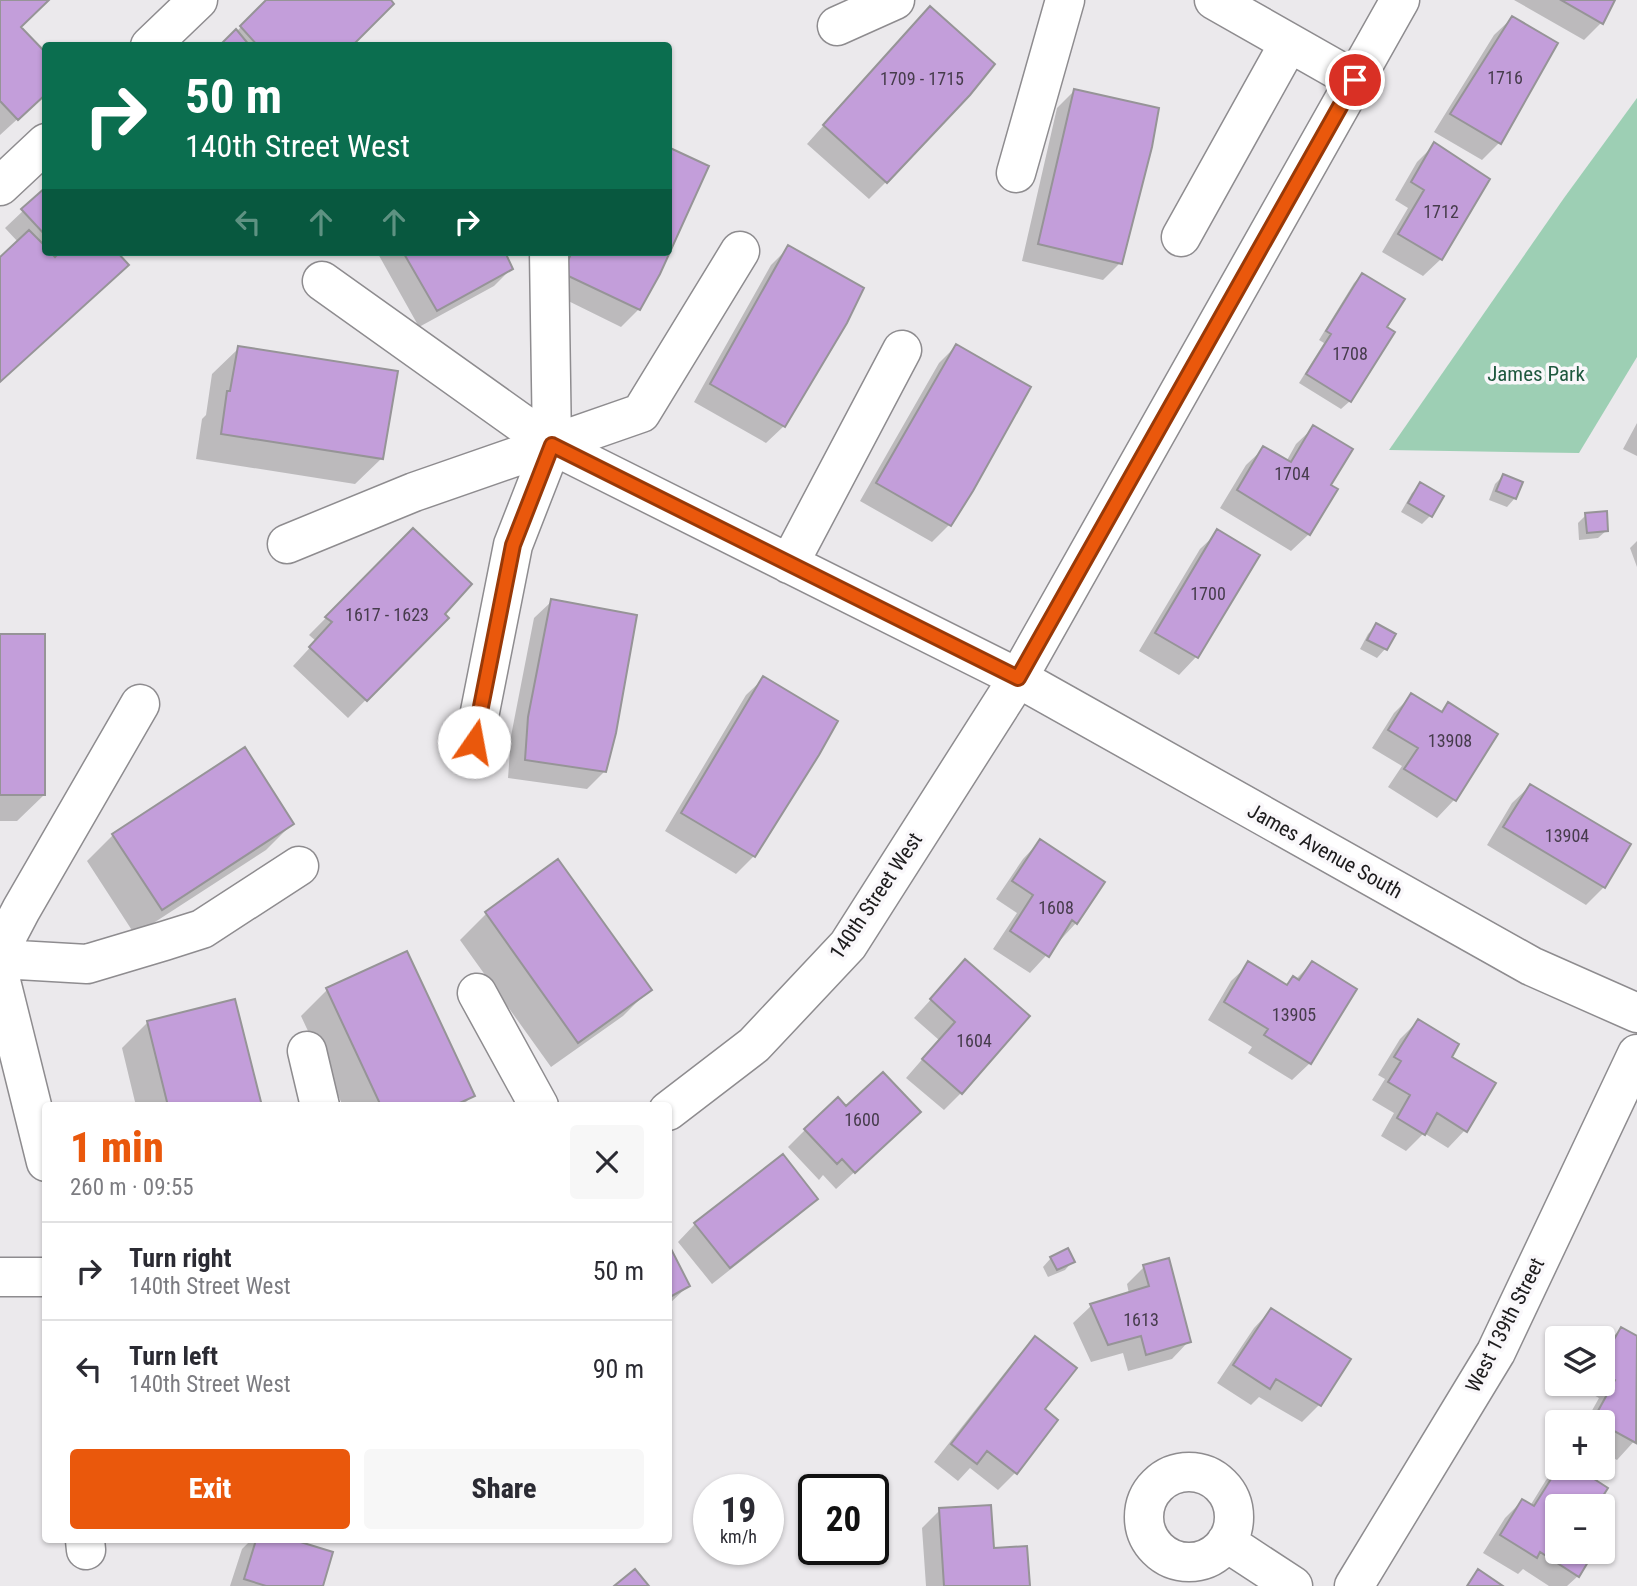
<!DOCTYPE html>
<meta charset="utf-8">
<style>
:root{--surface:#fff;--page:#f7f7f7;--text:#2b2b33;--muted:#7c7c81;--line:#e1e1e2;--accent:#ea580c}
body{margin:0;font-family:"Roboto Condensed",sans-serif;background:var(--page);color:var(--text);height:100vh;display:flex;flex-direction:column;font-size:26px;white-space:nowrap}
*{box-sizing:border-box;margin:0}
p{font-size:23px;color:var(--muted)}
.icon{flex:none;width:38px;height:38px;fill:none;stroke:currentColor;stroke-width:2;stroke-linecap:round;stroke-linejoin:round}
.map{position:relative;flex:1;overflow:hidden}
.drawer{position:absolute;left:42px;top:1102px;width:630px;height:441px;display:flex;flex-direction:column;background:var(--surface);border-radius:7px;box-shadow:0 2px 5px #0004}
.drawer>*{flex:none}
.guide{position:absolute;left:42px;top:42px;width:630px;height:214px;border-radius:7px;box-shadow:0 2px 5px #0004;background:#0b6e4f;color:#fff;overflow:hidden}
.tools{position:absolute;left:1545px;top:1326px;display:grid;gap:14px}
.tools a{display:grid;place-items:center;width:70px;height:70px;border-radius:7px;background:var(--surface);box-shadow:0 2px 5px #0004;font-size:35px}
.speed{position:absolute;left:693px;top:1474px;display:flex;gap:14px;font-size:35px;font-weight:700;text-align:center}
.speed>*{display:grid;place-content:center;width:91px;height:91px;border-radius:50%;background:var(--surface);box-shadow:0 2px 5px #0004;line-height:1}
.speed small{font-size:18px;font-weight:400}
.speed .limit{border:4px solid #111;border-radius:10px;background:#fff;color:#111}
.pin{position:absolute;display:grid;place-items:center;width:60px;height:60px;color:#fff;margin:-30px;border:4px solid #fff;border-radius:50%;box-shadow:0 2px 7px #0007}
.me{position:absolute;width:77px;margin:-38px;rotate:12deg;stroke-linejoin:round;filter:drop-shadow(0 0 5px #0008)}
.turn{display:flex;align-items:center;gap:24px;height:147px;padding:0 28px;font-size:32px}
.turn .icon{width:91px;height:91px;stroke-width:2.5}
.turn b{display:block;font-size:49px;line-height:60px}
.lanes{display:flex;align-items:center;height:66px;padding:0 28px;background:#0003;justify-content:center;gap:35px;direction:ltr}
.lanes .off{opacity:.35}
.round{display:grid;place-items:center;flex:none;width:74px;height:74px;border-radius:7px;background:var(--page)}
.overview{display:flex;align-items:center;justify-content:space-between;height:119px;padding:0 28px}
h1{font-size:42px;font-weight:800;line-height:52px;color:var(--accent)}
.action{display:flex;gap:14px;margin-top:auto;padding:14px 28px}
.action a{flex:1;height:80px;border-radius:7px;background:var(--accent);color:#fff;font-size:28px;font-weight:800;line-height:80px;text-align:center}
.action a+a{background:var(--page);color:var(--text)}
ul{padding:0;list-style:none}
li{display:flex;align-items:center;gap:21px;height:98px;padding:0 28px;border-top:2px solid var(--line)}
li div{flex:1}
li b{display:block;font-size:26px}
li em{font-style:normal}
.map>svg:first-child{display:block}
</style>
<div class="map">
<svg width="1637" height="1586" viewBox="0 0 1637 1586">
<rect width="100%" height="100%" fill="#ebe9ec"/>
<path fill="#9dcfb4" d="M 1637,98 L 1637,357 L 1579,453 L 1389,450 L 1564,198 Z"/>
<path fill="#0003" d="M 0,0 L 47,0 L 19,27 L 46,93 L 0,135 Z
M 268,0 L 388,0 L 350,46 L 222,46 Z
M 1514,0 L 1613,0 L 1601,23 L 1584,40 Z
M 1512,18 L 1499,143 L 1482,160 L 1434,132 L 1494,35 Z
M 912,26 L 886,182 L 869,199 L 807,144 Z
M 1074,91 L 1120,263 L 1103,280 L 1022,261 L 1057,108 Z
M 1434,145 L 1441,259 L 1423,276 L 1382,252 L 1408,208 L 1395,200 L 1417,162 Z
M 46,189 L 46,252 L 115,252 L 0,381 L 0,259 L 18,242 L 5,228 Z
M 789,247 L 784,426 L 766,443 L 694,402 L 771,265 Z
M 377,252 L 502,252 L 511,269 L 494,286 L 419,327 Z
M 564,252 L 668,252 L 639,309 L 621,327 L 546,290 Z
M 1362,275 L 1350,401 L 1341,409 L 1299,383 L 1324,343 L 1319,340 L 1354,283 Z
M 956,346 L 949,525 L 932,542 L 860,501 L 939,363 Z
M 239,348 L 382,458 L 355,484 L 196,459 L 202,419 L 206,415 L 212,374 Z
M 1637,423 L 1637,456 L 1623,449 Z
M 1314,427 L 1329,485 L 1309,534 L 1291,551 L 1220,508 L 1246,465 L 1264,448 L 1286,462 L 1296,444 Z
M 1503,476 L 1515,498 L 1507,507 L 1489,500 L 1495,484 Z
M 1421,485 L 1430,516 L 1422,524 L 1401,512 L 1412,493 Z
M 1586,515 L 1607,530 L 1598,538 L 1579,540 L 1578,523 Z
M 413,530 L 442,614 L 446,618 L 348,718 L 293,666 L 316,641 L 309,635 Z
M 1218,532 L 1257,555 L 1196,657 L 1179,675 L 1139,651 L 1200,549 Z
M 1637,541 L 1637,567 L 1630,548 Z
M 552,601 L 605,771 L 587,789 L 508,778 L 511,736 L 534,618 Z
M 1376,626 L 1393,635 L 1385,649 L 1377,658 L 1360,649 L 1368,634 Z
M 0,636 L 44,795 L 17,821 L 0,821 Z
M 764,678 L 754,856 L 736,874 L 665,831 L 746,695 Z
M 1411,696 L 1440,713 L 1448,705 L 1495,735 L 1454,800 L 1437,818 L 1388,787 L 1402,766 L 1372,748 L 1394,713 Z
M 1530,786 L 1604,887 L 1586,905 L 1487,845 L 1512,803 Z
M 292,824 L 266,850 L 135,935 L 87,861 L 113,835 Z
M 1040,841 L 1076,923 L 1030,973 L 993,949 L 1017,913 L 996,899 L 1023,859 Z
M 557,862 L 649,990 L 623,1016 L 551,1067 L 460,940 L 486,914 Z
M 965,962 L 961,1093 L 944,1110 L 906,1078 L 939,1040 L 914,1018 Z
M 1312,963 L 1310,1063 L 1292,1080 L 1248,1053 L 1252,1047 L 1208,1020 L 1231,981 L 1249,964 L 1285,986 L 1293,979 L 1295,980 Z
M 327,990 L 472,1096 L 462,1106 L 343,1106 L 301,1016 Z
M 1418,1021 L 1449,1057 L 1465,1130 L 1448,1148 L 1424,1133 L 1406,1151 L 1381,1136 L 1394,1113 L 1372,1100 L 1385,1079 L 1378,1075 L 1400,1039 Z
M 148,1022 L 260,1106 L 136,1106 L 122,1048 Z
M 846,1108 L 901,1129 L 836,1189 L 823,1175 L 819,1180 L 788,1147 L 805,1130 Z
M 816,1199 L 798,1216 L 712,1284 L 678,1242 L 695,1224 Z
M 668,1247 L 688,1286 L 668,1305 Z
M 1051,1258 L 1073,1261 L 1065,1270 L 1048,1277 L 1043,1267 Z
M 1144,1267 L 1189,1341 L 1172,1359 L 1128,1371 L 1123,1353 L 1091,1362 L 1073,1323 L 1091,1306 L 1129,1294 L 1127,1284 Z
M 1271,1310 L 1320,1404 L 1302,1422 L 1259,1397 L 1251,1405 L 1217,1383 L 1254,1328 Z
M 1621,1329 L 1637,1338 L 1637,1438 L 1617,1460 L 1603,1452 L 1603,1423 L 1585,1423 L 1599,1398 L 1581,1388 L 1583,1384 L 1603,1384 L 1603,1347 Z
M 1035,1339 L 1043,1410 L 1015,1473 L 998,1490 L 970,1468 L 958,1481 L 934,1462 L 1018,1356 Z
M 1558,1468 L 1573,1468 L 1558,1507 L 1558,1552 L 1578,1576 L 1567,1586 L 1549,1586 L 1523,1569 L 1518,1574 L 1483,1553 L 1505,1518 L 1522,1501 L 1530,1506 L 1546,1480 Z
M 940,1510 L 1028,1586 L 926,1586 L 922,1528 Z
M 251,1540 L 288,1540 L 321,1586 L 230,1586 L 242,1549 Z"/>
<path fill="#c39eda" stroke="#969497" stroke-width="2" d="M 0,0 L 49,0 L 21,27 L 46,53 L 46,94 L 18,120 L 0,101 Z
M 266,0 L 391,0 L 394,4 L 352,46 L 258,46 L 240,26 Z
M 1561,0 L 1615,0 L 1603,24 Z
M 930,6 L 995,64 L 970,95 L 887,183 L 823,125 Z
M 1512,16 L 1558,43 L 1501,144 L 1450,114 Z
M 236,29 L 250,46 L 219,46 Z
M 1074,89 L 1159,108 L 1152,147 L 1122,264 L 1038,244 Z
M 1434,142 L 1490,179 L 1442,260 L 1398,234 L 1424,190 L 1411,182 Z
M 668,147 L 709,166 L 660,274 L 640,310 L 562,273 L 572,252 L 668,252 Z
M 46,187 L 46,236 L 21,209 Z
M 29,230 L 46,247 L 46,252 L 50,252 L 55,257 L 60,252 L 117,252 L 129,265 L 0,382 L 0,257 Z
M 788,245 L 864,288 L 847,323 L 785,427 L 710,384 Z
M 403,252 L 505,252 L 513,269 L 437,311 Z
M 1362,273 L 1405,299 L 1387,327 L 1395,332 L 1351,402 L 1306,374 L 1331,334 L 1326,331 Z
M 956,344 L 1031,387 L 973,491 L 951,526 L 876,483 Z
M 238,346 L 398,371 L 383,459 L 221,434 L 227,391 L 230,391 Z
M 1313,425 L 1353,449 L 1331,485 L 1338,489 L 1310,535 L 1237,490 L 1263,446 L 1291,462 Z
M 1503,474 L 1523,482 L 1516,499 L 1496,491 Z
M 1420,482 L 1444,496 L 1432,517 L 1408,503 Z
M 1607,511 L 1608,531 L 1587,533 L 1585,513 Z
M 413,528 L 472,584 L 445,614 L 449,618 L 367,701 L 309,647 L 332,622 L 325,617 Z
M 1217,529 L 1260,555 L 1198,658 L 1155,633 Z
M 551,599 L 637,615 L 616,733 L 606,772 L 525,760 L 528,717 Z
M 1376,623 L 1396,634 L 1387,650 L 1367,640 Z
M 0,634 L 45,634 L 45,795 L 0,795 Z
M 763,676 L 838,721 L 819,755 L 755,857 L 681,813 Z
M 1411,693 L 1442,712 L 1448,702 L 1498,734 L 1456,801 L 1404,769 L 1418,748 L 1388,730 Z
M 245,747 L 294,824 L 162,910 L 112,834 Z
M 1530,784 L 1631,844 L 1605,888 L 1503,827 Z
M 1040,839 L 1105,882 L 1077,924 L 1072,920 L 1049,957 L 1010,931 L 1033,895 L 1012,881 Z
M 558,859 L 652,990 L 578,1043 L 485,912 Z
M 407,951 L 475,1096 L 453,1106 L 381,1106 L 326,988 Z
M 965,959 L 1030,1016 L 962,1094 L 922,1059 L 955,1022 L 930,999 Z
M 1248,961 L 1287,985 L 1293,976 L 1299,980 L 1312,961 L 1357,989 L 1311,1064 L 1264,1035 L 1268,1029 L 1224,1002 Z
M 235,999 L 262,1106 L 168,1106 L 147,1021 Z
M 1418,1019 L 1459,1044 L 1452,1057 L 1496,1083 L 1467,1132 L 1437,1113 L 1425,1135 L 1397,1118 L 1410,1095 L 1388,1082 L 1401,1061 L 1394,1057 Z
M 883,1072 L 921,1112 L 855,1173 L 842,1159 L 837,1164 L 804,1129 L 838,1097 L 846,1106 Z
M 783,1154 L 818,1199 L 730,1268 L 694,1223 Z
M 668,1243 L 690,1286 L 668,1298 Z
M 1068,1248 L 1075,1262 L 1057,1270 L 1050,1257 Z
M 1169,1258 L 1191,1342 L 1146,1355 L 1141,1336 L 1108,1345 L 1090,1304 L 1149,1286 L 1143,1265 Z
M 1271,1308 L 1351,1359 L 1321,1406 L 1276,1379 L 1270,1389 L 1233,1365 Z
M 1621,1327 L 1637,1336 L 1636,1443 L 1603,1425 L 1603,1423 L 1593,1420 L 1615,1380 L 1603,1373 L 1603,1359 Z
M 1035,1336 L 1077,1368 L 1045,1409 L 1058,1420 L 1017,1474 L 987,1451 L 977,1464 L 951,1444 Z
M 1558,1468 L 1577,1468 L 1608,1488 L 1596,1507 L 1558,1507 L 1558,1552 L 1594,1552 L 1579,1577 L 1540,1552 L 1537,1558 L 1500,1535 L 1522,1499 L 1534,1506 Z
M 991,1505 L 994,1548 L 1027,1546 L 1030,1586 L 944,1586 L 939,1508 Z
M 256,1540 L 294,1540 L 333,1552 L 323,1586 L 266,1586 L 244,1579 Z
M 635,1569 L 649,1586 L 614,1586 Z
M 1478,1569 L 1503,1586 L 1467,1586 Z"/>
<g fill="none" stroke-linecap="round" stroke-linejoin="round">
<defs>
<path id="minor" d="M 1214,0 L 1355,80
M 837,26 L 895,0
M 150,46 L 198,0
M 1016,173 L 1065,0
M 0,186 L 46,143
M 1181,237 L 1289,43
M 322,281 L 552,445 L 1018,678 L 1531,966 L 1637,1013
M 287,544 L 414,492 L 641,413 L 740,251
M 789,564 L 902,350
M 474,742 L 513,545 L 552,445 L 549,252
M 0,950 L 21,910 L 140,704
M 0,959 L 87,964 L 164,941 L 202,929 L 299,866
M 0,977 L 46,1162
M 477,993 L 539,1106
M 307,1051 L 320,1106
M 668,1111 L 754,1045 L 848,945 L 1018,678 L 1400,0
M 0,1277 L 46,1277
M1144 1517a45 45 0 1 1 90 0a45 45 0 1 1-90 0Z
M 85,1540 L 86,1550
M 1226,1542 L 1293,1586
M 1354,1586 L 1496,1352 L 1637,1054"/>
</defs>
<use href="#minor" stroke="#8e8c8f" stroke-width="41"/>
<use href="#minor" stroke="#fff" stroke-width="38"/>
</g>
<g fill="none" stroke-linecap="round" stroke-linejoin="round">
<defs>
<path id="route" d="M 474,742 L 513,545 L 552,445 L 1018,678 L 1355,80"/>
</defs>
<use href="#route" stroke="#983908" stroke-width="18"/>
<use href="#route" stroke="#ea580c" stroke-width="12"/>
</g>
<g text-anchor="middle" stroke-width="7" stroke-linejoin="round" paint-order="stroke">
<g font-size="18" fill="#463c4c">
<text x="1505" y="84">1716</text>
<text x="922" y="85">1709 - 1715</text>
<text x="1441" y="218">1712</text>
<text x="1350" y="360">1708</text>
<text x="1292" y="480">1704</text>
<text x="1208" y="600">1700</text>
<text x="387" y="621">1617 - 1623</text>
<text x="1450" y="747">13908</text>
<text x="1567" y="842">13904</text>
<text x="1056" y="914">1608</text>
<text x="1294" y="1021">13905</text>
<text x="974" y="1047">1604</text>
<text x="862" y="1126">1600</text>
<text x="1141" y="1326">1613</text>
</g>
<g font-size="21" fill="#1f593f" stroke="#f9f7fa">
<text x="1536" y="381">James Park</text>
</g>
<g font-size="21" fill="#1c1b1c" stroke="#f9f7fa">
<text transform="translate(1325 851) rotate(29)" y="7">James Avenue South</text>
<text transform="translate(876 896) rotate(-56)" y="7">140th Street West</text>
<text transform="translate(1505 1325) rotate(-63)" y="7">West 139th Street</text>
</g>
</g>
</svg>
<div class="tools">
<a><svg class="icon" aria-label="layers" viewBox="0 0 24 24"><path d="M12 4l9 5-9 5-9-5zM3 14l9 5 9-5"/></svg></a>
<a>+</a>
<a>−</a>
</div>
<div class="speed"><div>19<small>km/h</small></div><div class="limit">20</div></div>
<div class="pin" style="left:1355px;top:80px;background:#d93025"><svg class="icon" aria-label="arrive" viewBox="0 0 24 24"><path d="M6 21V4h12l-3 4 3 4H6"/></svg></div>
<svg class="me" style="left:474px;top:742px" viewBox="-20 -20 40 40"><circle r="19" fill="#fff"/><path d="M0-13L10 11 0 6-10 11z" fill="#ea580c"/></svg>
<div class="guide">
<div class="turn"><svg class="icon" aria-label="right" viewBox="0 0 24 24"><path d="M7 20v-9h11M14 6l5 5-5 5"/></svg><div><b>50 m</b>140th Street West</div></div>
<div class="lanes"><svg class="icon off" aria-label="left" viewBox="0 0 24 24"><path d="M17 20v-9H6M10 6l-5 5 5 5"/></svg><svg class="icon off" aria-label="ahead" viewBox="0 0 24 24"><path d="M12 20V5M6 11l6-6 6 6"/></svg><svg class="icon off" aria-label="ahead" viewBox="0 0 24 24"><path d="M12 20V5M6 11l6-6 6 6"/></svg><svg class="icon" aria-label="right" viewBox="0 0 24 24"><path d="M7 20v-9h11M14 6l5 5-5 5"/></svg></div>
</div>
<section class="drawer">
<div class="overview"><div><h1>1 min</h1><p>260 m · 09:55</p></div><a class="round"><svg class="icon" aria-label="close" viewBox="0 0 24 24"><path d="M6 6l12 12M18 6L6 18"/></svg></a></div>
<ul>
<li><svg class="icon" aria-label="right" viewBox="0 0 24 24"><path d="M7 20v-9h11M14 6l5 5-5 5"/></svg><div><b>Turn right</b><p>140th Street West</p></div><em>50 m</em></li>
<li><svg class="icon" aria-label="left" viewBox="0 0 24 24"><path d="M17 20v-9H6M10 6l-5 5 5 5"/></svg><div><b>Turn left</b><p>140th Street West</p></div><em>90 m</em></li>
</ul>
<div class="action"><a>Exit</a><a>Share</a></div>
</section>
</div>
